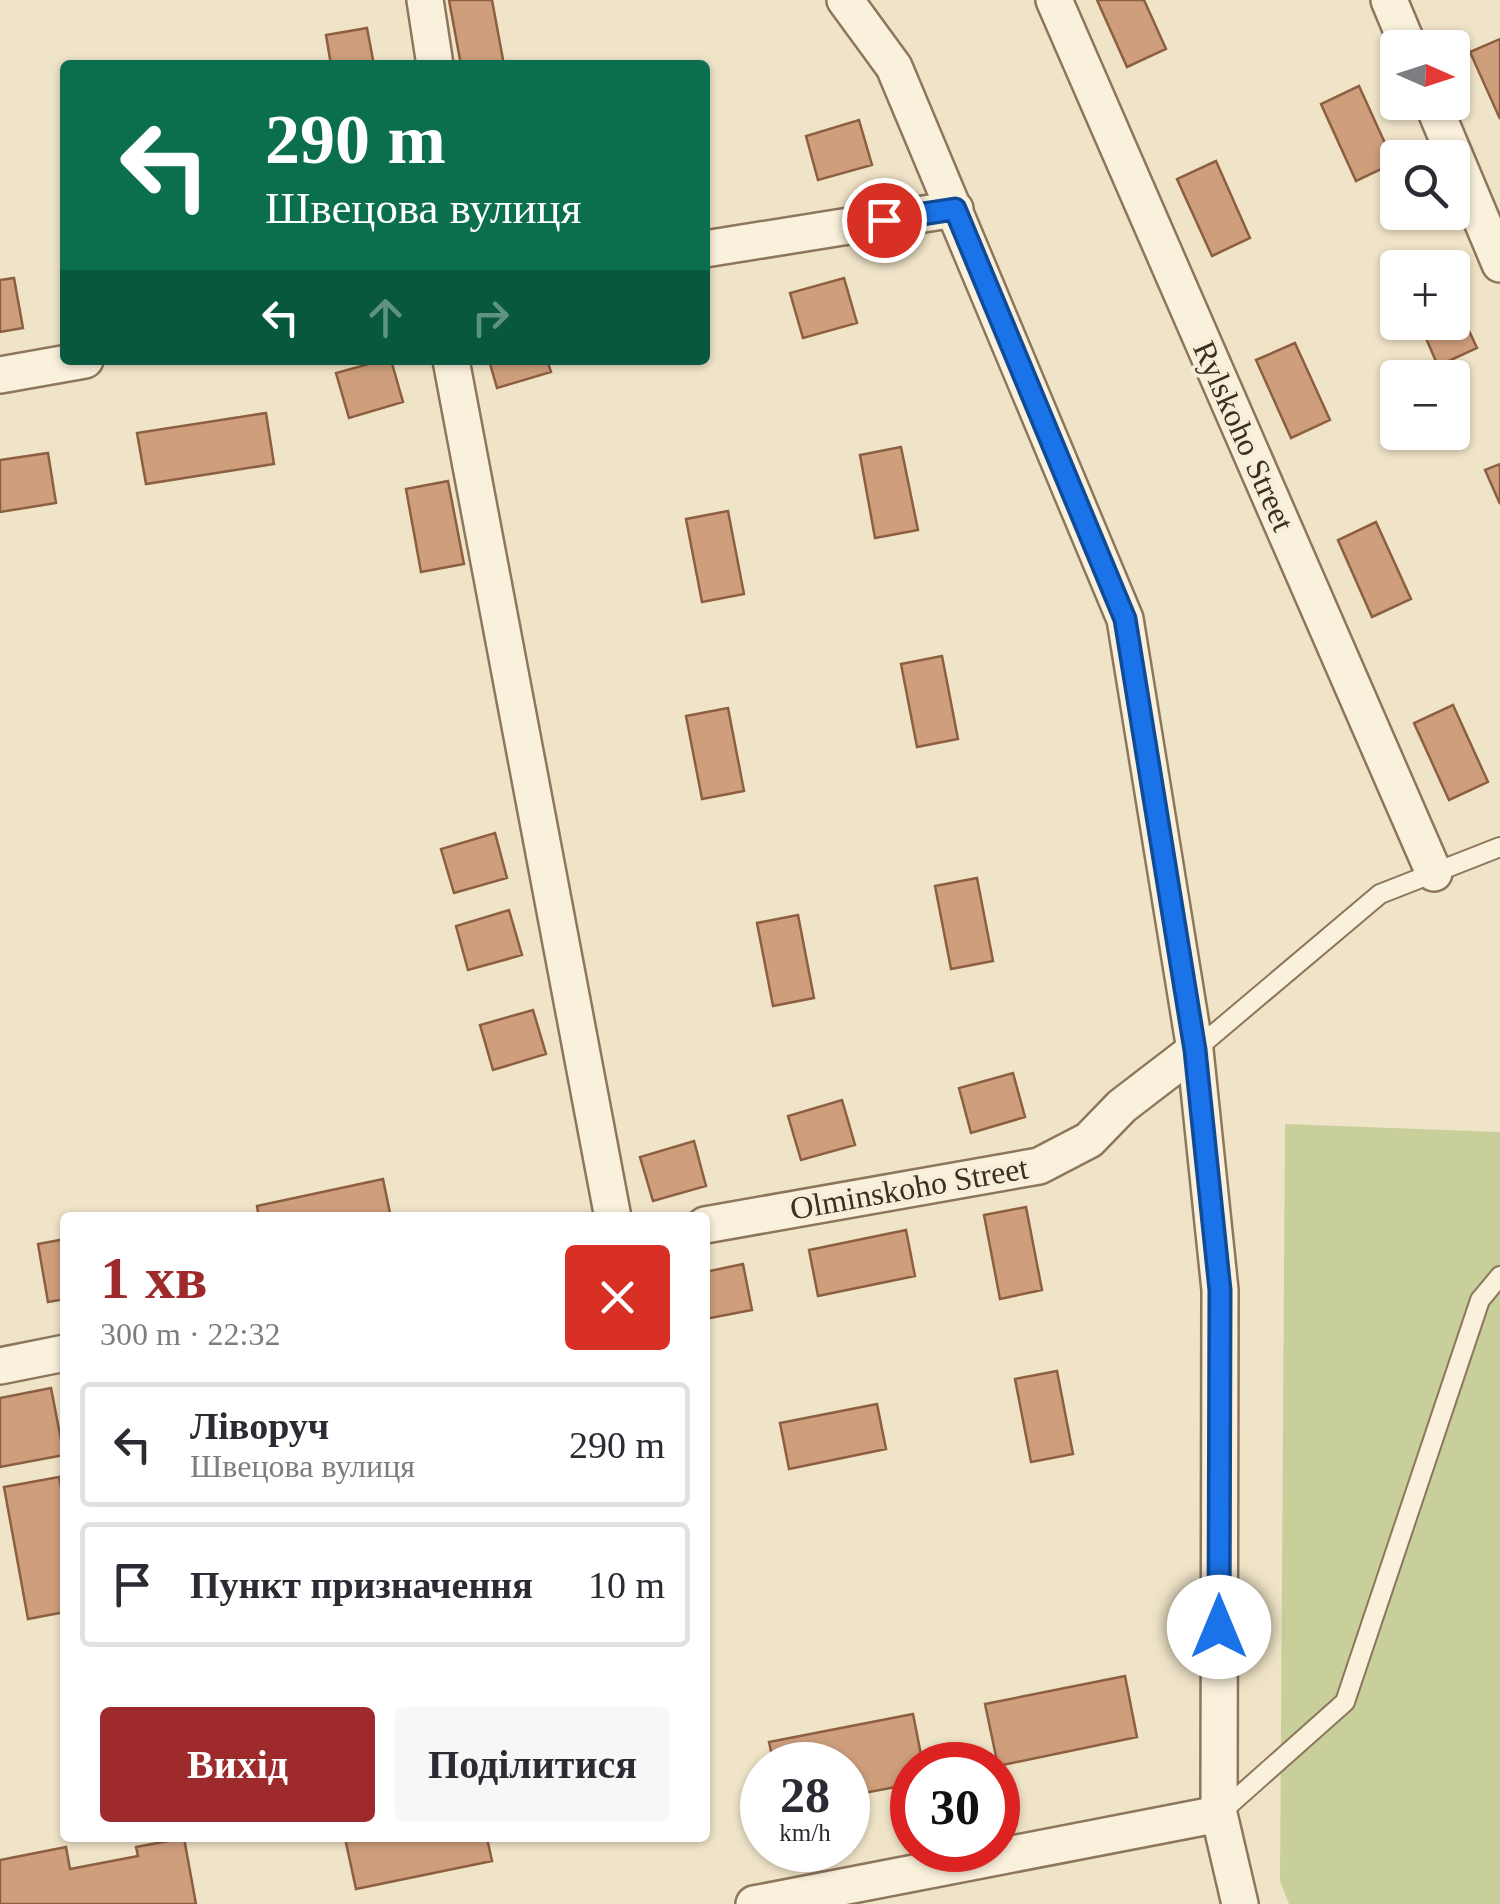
<!DOCTYPE html>
<html lang="uk">
<meta charset="utf-8">
<style>
:root{--surface:#fff;--page:#f7f7f7;--text:#2b2b33;--muted:#7c7c81;--line:#e1e1e2;--accent:#9e2a2b}
body{margin:0;font-family:"Times New Roman",serif;background:var(--page);color:var(--text);height:100vh;display:flex;flex-direction:column;font-size:38px;white-space:nowrap}
*{box-sizing:border-box;margin:0}
p{font-size:32px;color:var(--muted)}
.icon{flex:none;width:55px;height:55px;fill:none;stroke:currentColor;stroke-width:2;stroke-linecap:round;stroke-linejoin:round}
.map{position:relative;flex:1;overflow:hidden}
.panel{position:absolute;left:60px;top:1212px;width:650px;height:630px;display:flex;flex-direction:column;background:var(--surface);border-radius:10px;box-shadow:0 2px 8px #0004}
.panel>*{flex:none}
.guide{position:absolute;left:60px;top:60px;width:650px;height:305px;border-radius:10px;box-shadow:0 2px 8px #0004;background:#0b6e4f;color:#fff;overflow:hidden}
.needle{width:65px;rotate:93deg}
.buttons{position:absolute;left:1380px;top:30px;display:grid;gap:20px}
.buttons a{display:grid;place-items:center;width:90px;height:90px;border-radius:10px;background:var(--surface);box-shadow:0 2px 8px #0004;font-size:50px}
.speed{position:absolute;left:740px;top:1742px;display:flex;gap:20px;font-size:50px;font-weight:700;text-align:center}
.speed>*{display:grid;place-content:center;width:130px;height:130px;border-radius:50%;background:var(--surface);box-shadow:0 2px 8px #0004;line-height:1}
.speed small{font-size:25px;font-weight:400}
.speed .limit{border:15px solid #d22;background:#fff;color:#111}
.pin{position:absolute;display:grid;place-items:center;width:85px;height:85px;color:#fff;margin:-42px;border:5px solid #fff;border-radius:50%;box-shadow:0 2px 10px #0007}
.me{position:absolute;width:110px;margin:-55px;rotate:0deg;stroke-linejoin:round;filter:drop-shadow(0 0 8px #0008)}
.turn{display:flex;align-items:center;gap:35px;height:210px;padding:0 40px;font-size:45px}
.turn .icon{width:130px;height:130px;stroke-width:2.5}
.turn b{display:block;font-size:70px;line-height:85px}
.lanes{display:flex;align-items:center;height:95px;padding:0 40px;background:#0003;justify-content:center;gap:50px;direction:ltr}
.lanes .off{opacity:.35}
.round{display:grid;place-items:center;flex:none;width:105px;height:105px;border-radius:10px;background:var(--page)}
.overview{display:flex;align-items:center;justify-content:space-between;height:170px;padding:0 40px}
h1{font-size:60px;font-weight:700;line-height:75px;color:var(--accent)}
.cta{display:flex;gap:20px;margin-top:auto;padding:20px 40px}
.cta a{flex:1;height:115px;border-radius:10px;background:var(--accent);color:#fff;font-size:40px;font-weight:700;line-height:115px;text-align:center}
.cta a+a{background:var(--page);color:var(--text)}
ul{padding:0;list-style:none}
li{display:flex;align-items:center;gap:30px;height:125px;margin:0 20px 15px;padding:0 20px;border:5px solid var(--line);border-radius:10px}
li div{flex:1}
li b{display:block;font-size:38px}
li em{font-style:normal}
.map>svg:first-child{display:block}
</style>
<div class="map">
<svg width="1500" height="1904" viewBox="0 0 1500 1904">
<rect width="100%" height="100%" fill="#f0e4c8"/>
<path fill="#c9cf9b" d="M 1285,1124 L 1500,1132 L 1500,1904 L 1289,1904 L 1280,1881 Z"/>
<path fill="#cf9f7d" stroke="#8d5f41" stroke-width="2.5" d="M 449,0 L 492,0 L 504,65 L 461,65 Z
M 1097,0 L 1144,0 L 1166,49 L 1127,67 Z
M 367,28 L 374,65 L 331,65 L 326,35 Z
M 1500,39 L 1500,119 L 1470,52 Z
M 1359,86 L 1394,163 L 1356,181 L 1321,104 Z
M 859,120 L 872,165 L 818,180 L 806,136 Z
M 1216,161 L 1250,238 L 1212,256 L 1177,179 Z
M 14,278 L 23,328 L 0,332 L 0,280 Z
M 844,278 L 857,323 L 803,338 L 790,293 Z
M 1452,294 L 1477,348 L 1438,366 L 1419,322 L 1452,322 Z
M 1295,343 L 1330,420 L 1291,438 L 1256,360 Z
M 383,360 L 391,360 L 403,402 L 349,418 L 336,373 Z
M 489,360 L 547,360 L 551,372 L 497,388 Z
M 266,413 L 274,464 L 146,484 L 137,433 Z
M 901,447 L 918,530 L 875,538 L 860,455 Z
M 48,453 L 56,503 L 0,512 L 0,460 Z
M 1500,464 L 1500,504 L 1485,470 Z
M 448,481 L 464,564 L 421,572 L 406,489 Z
M 728,511 L 744,594 L 702,602 L 686,519 Z
M 1376,522 L 1411,599 L 1372,617 L 1338,540 Z
M 942,656 L 958,739 L 917,747 L 901,664 Z
M 1453,705 L 1488,782 L 1449,800 L 1414,723 Z
M 728,708 L 744,791 L 702,799 L 686,716 Z
M 495,833 L 507,878 L 454,893 L 441,849 Z
M 977,878 L 993,961 L 951,969 L 935,886 Z
M 509,910 L 522,955 L 468,970 L 456,926 Z
M 798,915 L 814,998 L 773,1006 L 757,923 Z
M 533,1010 L 546,1054 L 493,1070 L 480,1025 Z
M 1013,1073 L 1025,1117 L 971,1133 L 959,1088 Z
M 842,1100 L 855,1145 L 801,1160 L 788,1116 Z
M 694,1141 L 706,1186 L 653,1201 L 640,1157 Z
M 383,1179 L 391,1218 L 259,1218 L 257,1206 Z
M 1026,1207 L 1042,1290 L 1000,1299 L 984,1215 Z
M 906,1230 L 915,1276 L 818,1296 L 809,1250 Z
M 65,1239 L 65,1299 L 48,1302 L 38,1244 Z
M 743,1264 L 752,1310 L 705,1319 L 705,1272 Z
M 1057,1371 L 1073,1454 L 1031,1462 L 1015,1379 Z
M 51,1388 L 64,1455 L 0,1467 L 0,1398 Z
M 877,1404 L 886,1449 L 789,1469 L 780,1423 Z
M 59,1477 L 65,1508 L 65,1612 L 28,1619 L 4,1487 Z
M 1125,1676 L 1137,1737 L 998,1766 L 985,1704 Z
M 913,1714 L 923,1765 L 912,1765 L 912,1784 L 848,1796 L 848,1765 L 774,1765 L 769,1742 Z
M 184,1838 L 196,1904 L 0,1904 L 0,1860 L 66,1847 L 70,1869 L 138,1856 L 136,1847 Z
M 345,1838 L 487,1838 L 492,1861 L 356,1889 Z"/>
<g fill="none" stroke-linecap="round" stroke-linejoin="round">
<defs>
<path id="service" d="M 1195,1050 L 1380,894 L 1500,847
M 1219,1814 L 1345,1702 L 1480,1300 L 1500,1276"/>
<path id="minor" d="M 425,0 L 435,65
M 845,0 L 894,67 L 1125,619 L 1195,1050 L 1220,1290 L 1219,1814 L 1240,1904
M 1054,0 L 1434,873
M 1389,0 L 1409,48
M 1432,102 L 1500,264
M 705,249 L 955,209
M 451,360 L 613,1218
M 0,375 L 85,360
M 705,1225 L 1039,1166 L 1089,1140 L 1122,1106 L 1195,1050
M 0,1366 L 65,1353
M 754,1904 L 1219,1814"/>
</defs>
<use href="#service" stroke="#8d765c" stroke-width="22"/>
<use href="#minor" stroke="#8d765c" stroke-width="40"/>
<use href="#service" stroke="#faf1dc" stroke-width="18"/>
<use href="#minor" stroke="#faf1dc" stroke-width="35"/>
</g>
<g fill="none" stroke-linecap="round" stroke-linejoin="round">
<defs>
<path id="route" d="M 884,220 L 955,209 L 1125,619 L 1195,1050 L 1220,1290 L 1219,1627"/>
</defs>
<use href="#route" stroke="#114b97" stroke-width="25"/>
<use href="#route" stroke="#1a73e8" stroke-width="18"/>
</g>
<g text-anchor="middle" stroke-width="8" stroke-linejoin="round" paint-order="stroke">
<g font-size="32" fill="#3d2e20" stroke="#f7eed8">
<text transform="translate(1244 436) rotate(66)" y="11">Rylskoho Street</text>
<text transform="translate(909 1188) rotate(-10)" y="11">Olminskoho Street</text>
</g>
</g>
</svg>
<div class="buttons">
<a><svg class="needle" viewBox="-14 -14 28 28"><path d="M0-13l5 13h-10z" fill="#e53935"/><path d="M0 13l5-13h-10z" fill="#7c7c81"/></svg></a>
<a><svg class="icon" aria-label="search" viewBox="0 0 24 24"><circle cx="10" cy="10" r="6"/><path d="M15 15l6 6"/></svg></a>
<a>+</a>
<a>−</a>
</div>
<div class="speed"><div>28<small>km/h</small></div><div class="limit">30</div></div>
<div class="pin" style="left:884px;top:220px;background:#d93025"><svg class="icon" aria-label="arrive" viewBox="0 0 24 24"><path d="M6 21V4h12l-3 4 3 4H6"/></svg></div>
<svg class="me" style="left:1219px;top:1627px" viewBox="-20 -20 40 40"><circle r="19" fill="#fff"/><path d="M0-13L10 11 0 6-10 11z" fill="#1a73e8"/></svg>
<div class="guide">
<div class="turn"><svg class="icon" aria-label="left" viewBox="0 0 24 24"><path d="M17 20v-9H6M10 6l-5 5 5 5"/></svg><div><b>290 m</b>Швецова вулиця</div></div>
<div class="lanes"><svg class="icon" aria-label="left" viewBox="0 0 24 24"><path d="M17 20v-9H6M10 6l-5 5 5 5"/></svg><svg class="icon off" aria-label="ahead" viewBox="0 0 24 24"><path d="M12 20V5M6 11l6-6 6 6"/></svg><svg class="icon off" aria-label="right" viewBox="0 0 24 24"><path d="M7 20v-9h11M14 6l5 5-5 5"/></svg></div>
</div>
<section class="panel">
<div class="overview"><div><h1>1 хв</h1><p>300 m · 22:32</p></div><a class="round" style="background:#d93025;color:#fff"><svg class="icon" aria-label="close" viewBox="0 0 24 24"><path d="M6 6l12 12M18 6L6 18"/></svg></a></div>
<ul>
<li><svg class="icon" aria-label="left" viewBox="0 0 24 24"><path d="M17 20v-9H6M10 6l-5 5 5 5"/></svg><div><b>Ліворуч</b><p>Швецова вулиця</p></div><em>290 m</em></li>
<li><svg class="icon" aria-label="arrive" viewBox="0 0 24 24"><path d="M6 21V4h12l-3 4 3 4H6"/></svg><div><b>Пункт призначення</b></div><em>10 m</em></li>
</ul>
<div class="cta"><a>Вихід</a><a>Поділитися</a></div>
</section>
</div>
